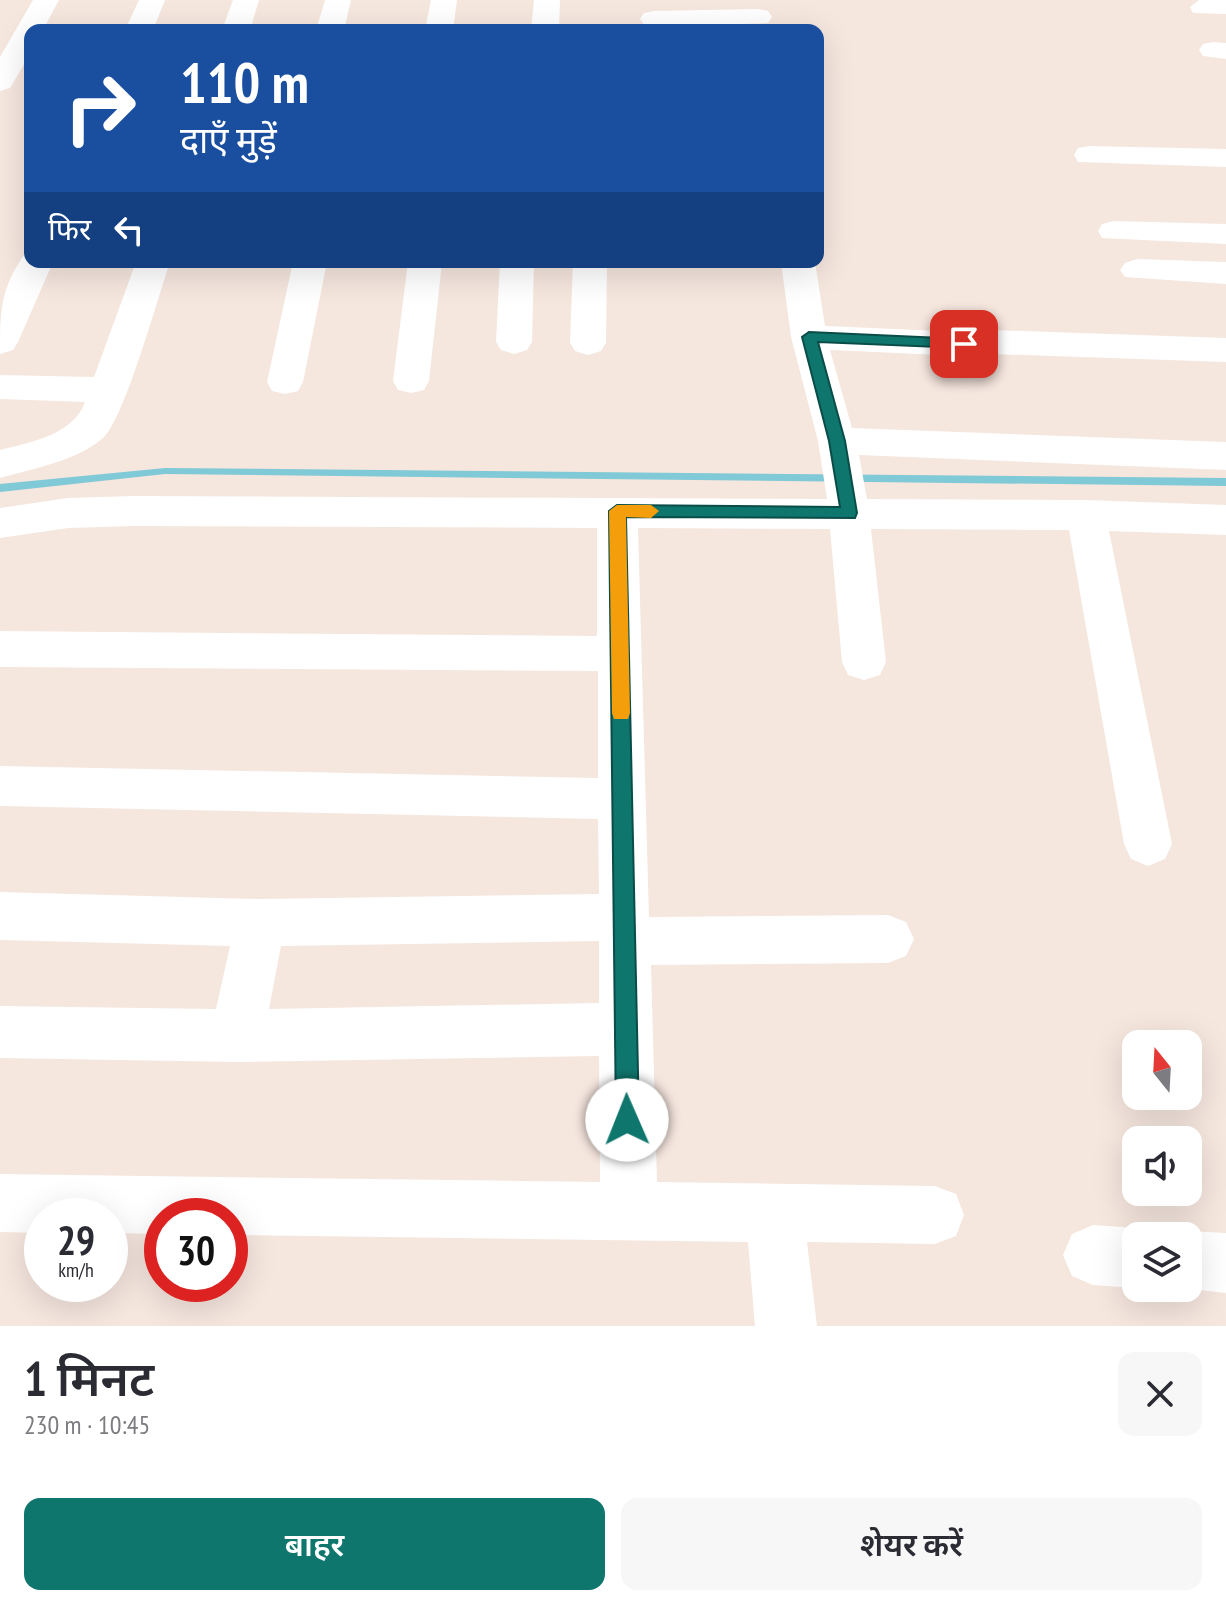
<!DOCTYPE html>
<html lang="hi">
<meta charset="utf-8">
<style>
:root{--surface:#fff;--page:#f7f7f7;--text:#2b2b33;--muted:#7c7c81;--accent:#0f766e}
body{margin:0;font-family:"PT Sans Narrow","Noto Sans Devanagari",sans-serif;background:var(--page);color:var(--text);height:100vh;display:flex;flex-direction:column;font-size:30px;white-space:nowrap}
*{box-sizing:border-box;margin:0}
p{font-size:26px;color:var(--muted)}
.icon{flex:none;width:44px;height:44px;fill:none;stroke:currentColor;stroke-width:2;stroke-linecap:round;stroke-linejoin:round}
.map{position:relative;height:1326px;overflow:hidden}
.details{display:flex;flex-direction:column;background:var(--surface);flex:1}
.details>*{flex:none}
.guide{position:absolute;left:24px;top:24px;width:800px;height:244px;border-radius:16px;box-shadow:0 8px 32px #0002;background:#1a4fa0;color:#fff;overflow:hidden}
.needle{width:52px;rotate:342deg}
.fabs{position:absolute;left:1122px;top:1030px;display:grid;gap:16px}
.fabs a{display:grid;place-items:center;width:80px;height:80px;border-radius:16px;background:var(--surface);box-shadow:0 8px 32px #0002;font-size:40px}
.speed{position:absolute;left:24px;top:1198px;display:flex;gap:16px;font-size:40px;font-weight:700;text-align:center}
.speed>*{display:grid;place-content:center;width:104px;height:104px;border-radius:50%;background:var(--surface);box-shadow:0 8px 32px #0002;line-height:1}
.speed small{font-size:20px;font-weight:400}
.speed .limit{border:12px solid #d22;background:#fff;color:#111}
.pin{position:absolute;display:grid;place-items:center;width:68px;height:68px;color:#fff;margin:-34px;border-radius:16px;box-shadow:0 4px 12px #0006}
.me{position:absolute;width:88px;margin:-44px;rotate:359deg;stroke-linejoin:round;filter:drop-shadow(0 0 6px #0008)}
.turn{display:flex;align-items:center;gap:28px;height:168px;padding:0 24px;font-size:36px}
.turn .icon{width:104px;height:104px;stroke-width:2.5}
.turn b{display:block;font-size:56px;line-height:68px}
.then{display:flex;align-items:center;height:76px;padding:0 24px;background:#0003;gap:16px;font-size:30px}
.round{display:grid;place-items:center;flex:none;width:84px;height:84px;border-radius:16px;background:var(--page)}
.overview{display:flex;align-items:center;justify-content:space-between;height:136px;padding:0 24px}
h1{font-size:48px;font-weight:600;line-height:60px}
.action{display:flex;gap:16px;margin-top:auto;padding:16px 24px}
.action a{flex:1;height:92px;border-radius:16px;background:var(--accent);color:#fff;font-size:32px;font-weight:600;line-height:92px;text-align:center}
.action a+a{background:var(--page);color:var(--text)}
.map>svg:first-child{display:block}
</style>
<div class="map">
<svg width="1226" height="1326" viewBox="0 0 1226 1326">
<rect width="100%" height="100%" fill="#f5e6de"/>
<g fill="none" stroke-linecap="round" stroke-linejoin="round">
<path fill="#80c9d6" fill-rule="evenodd" d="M 165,468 L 1226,478 L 1226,486 L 165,474 L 0,492 L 0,484 Z"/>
<path fill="#fff" fill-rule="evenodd" d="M 33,0 L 59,0 L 43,30 L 30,30 L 30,54 L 10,88 L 0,91 L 0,57 Z
M 139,0 L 165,0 L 153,30 L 125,30 Z
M 233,0 L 259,0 L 250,30 L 222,30 Z
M 325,0 L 351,0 L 344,30 L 316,30 Z
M 431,0 L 457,0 L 453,30 L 425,30 Z
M 534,0 L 560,0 L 559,30 L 531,30 Z
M 1199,0 L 1226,0 L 1226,14 L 1193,13 L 1190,7 Z
M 758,9 L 768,11 L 772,17 L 768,23 L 654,27 L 644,25 L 640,19 L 644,13 L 654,11 Z
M 1213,42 L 1226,43 L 1226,59 L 1203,56 L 1199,50 L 1203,44 Z
M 1089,146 L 1226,149 L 1226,167 L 1078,162 L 1074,155 L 1078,148 Z
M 1114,221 L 1226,224 L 1226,244 L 1102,238 L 1098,231 L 1102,224 Z
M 30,253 L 30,262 L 53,262 L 18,342 L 13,350 L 0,354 C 0,312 0,290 24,255 Z
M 1137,259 L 1226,262 L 1226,284 L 1125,277 L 1120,270 L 1125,263 Z
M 136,262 L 170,262 C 158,297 124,420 103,438 C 75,462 34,468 0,478 L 0,450 C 31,442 73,435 85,402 L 0,399 L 0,375 L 94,377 Z
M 293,262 L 327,262 L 303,382 L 298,391 L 285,394 L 272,391 L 267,382 Z
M 408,262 L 442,262 L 429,381 L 424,390 L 411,393 L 398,390 L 393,381 Z
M 500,262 L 534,262 L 532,342 L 527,350 L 514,354 L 501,350 L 496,342 Z
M 573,262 L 607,262 L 606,343 L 601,351 L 588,355 L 575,351 L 570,343 Z
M 781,262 L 815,262 L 825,326 L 964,332 L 977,337 L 992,330 L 1226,338 L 1226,362 L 992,354 L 979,349 L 964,356 L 830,350 L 852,428 L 1226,442 L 1226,470 L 859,455 L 867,499 L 1086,500 L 1226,505 L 1226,535 L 1109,531 L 1172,844 L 1165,859 L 1148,866 L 1131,859 L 1124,844 L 1069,530 L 871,529 L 886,662 L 880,675 L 864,680 L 848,675 L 842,662 L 830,529 L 638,528 L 649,917 L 888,915 L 906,922 L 914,939 L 906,956 L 888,963 L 651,965 L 657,1182 L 935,1186 L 956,1194 L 964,1215 L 956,1236 L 935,1244 L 807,1242 L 817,1326 L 755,1326 L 748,1242 L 230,1235 L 230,1216 L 162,1216 L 162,1234 L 110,1233 L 110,1216 L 42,1216 L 42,1233 L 0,1232 L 0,1174 L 600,1182 L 599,1056 L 237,1062 L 0,1058 L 0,1006 L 216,1009 L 230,946 L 0,940 L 0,892 L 260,899 L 599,894 L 598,819 L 0,806 L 0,766 L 598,778 L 598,671 L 0,667 L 0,631 L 597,636 L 597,528 L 134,526 L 68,528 L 0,538 L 0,508 L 68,498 L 134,496 L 827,499 L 818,441 L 791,337 ZM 599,941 L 599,1003 L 269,1009 L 281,946 Z
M 1093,1225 L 1136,1228 L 1155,1236 L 1136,1236 L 1136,1288 L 1093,1285 L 1072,1276 L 1063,1255 L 1072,1234 Z
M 1188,1231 L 1226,1233 L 1226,1293 L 1181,1288 L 1188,1288 L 1188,1236 L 1177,1236 Z"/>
</g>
<path fill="#0f766e" stroke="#0a4d48" stroke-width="2" d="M 809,332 L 964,339 L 971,344 L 964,348 L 818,342 L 845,441 L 857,513 L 855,518 L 626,517 L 639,1120 L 636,1129 L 627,1132 L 619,1129 L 616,1120 L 609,511 L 617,505 L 840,507 L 829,441 L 802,337 Z"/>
<path fill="#f59e0b" d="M 617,505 L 651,505 L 659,511 L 651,518 L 626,517 L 630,713 L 628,719 L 614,719 L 612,713 L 609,511 Z"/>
</svg>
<div class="fabs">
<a><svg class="needle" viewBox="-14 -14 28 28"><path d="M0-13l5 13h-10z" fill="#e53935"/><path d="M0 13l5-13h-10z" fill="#7c7c81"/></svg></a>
<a><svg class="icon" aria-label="sound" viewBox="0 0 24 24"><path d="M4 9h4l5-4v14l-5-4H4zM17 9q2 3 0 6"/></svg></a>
<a><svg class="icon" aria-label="layers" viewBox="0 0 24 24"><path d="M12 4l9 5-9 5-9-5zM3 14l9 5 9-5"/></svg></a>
</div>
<div class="speed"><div>29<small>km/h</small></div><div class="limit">30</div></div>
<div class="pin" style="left:964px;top:344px;background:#d93025"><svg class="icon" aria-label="arrive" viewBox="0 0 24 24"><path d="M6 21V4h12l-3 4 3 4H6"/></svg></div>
<svg class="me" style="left:627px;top:1120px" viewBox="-20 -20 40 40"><circle r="19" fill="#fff"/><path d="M0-13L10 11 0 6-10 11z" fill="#0f766e"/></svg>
<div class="guide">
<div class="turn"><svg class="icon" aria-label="right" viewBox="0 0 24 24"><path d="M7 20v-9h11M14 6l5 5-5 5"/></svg><div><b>110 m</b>दाएँ मुड़ें</div></div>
<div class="then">फिर<svg class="icon" aria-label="left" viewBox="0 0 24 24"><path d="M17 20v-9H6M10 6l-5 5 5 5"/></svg></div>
</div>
</div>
<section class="details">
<div class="overview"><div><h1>1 मिनट</h1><p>230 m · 10:45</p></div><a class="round"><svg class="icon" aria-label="close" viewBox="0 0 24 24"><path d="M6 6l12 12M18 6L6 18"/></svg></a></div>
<div class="action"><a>बाहर</a><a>शेयर करें</a></div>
</section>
